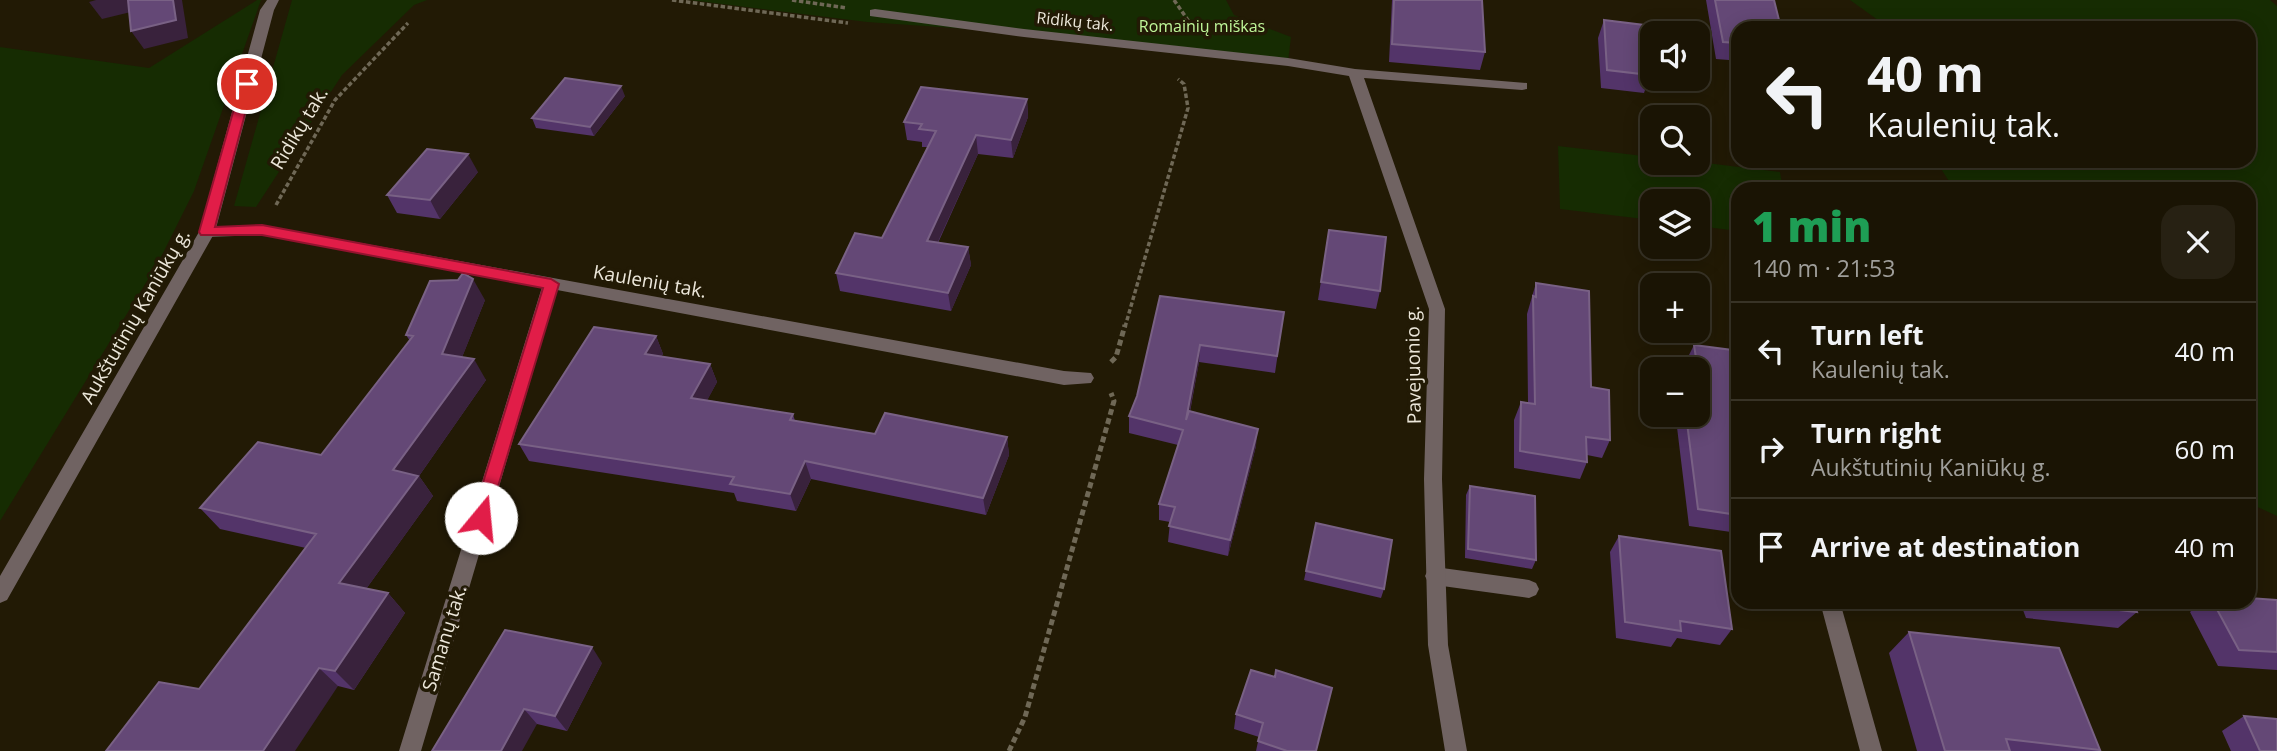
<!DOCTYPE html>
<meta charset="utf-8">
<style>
:root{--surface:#1a1404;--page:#272113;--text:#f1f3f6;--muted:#9f9e9a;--line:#383326}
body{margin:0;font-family:"Open Sans",sans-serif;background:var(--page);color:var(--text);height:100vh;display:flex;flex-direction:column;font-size:26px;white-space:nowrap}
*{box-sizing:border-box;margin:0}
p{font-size:23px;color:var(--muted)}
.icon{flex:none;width:38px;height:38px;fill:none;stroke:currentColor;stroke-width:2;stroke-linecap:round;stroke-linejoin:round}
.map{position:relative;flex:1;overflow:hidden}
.sheet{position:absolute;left:1731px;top:182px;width:525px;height:427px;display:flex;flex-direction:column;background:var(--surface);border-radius:21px;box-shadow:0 4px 18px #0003,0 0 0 2px var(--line)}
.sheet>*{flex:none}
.hud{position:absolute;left:1731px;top:21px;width:525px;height:147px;border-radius:21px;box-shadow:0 4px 18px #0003,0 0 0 2px var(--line);background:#1a1404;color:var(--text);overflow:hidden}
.buttons{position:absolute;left:1640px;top:21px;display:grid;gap:14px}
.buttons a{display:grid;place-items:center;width:70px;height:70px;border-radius:14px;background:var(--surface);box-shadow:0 4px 18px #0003,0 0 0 2px var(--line);font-size:35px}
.pin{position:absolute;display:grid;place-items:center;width:60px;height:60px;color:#fff;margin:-30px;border:4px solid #fff;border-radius:50%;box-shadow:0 2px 7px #0007}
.me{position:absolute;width:77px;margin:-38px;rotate:17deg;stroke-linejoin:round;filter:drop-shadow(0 0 5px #0008)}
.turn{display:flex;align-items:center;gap:24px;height:147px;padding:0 21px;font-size:32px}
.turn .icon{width:91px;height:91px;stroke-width:2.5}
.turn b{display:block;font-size:49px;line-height:60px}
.round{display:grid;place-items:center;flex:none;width:74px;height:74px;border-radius:21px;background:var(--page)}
.overview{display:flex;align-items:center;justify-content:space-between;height:119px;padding:0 21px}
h1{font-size:42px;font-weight:800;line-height:52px;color:#1e9e55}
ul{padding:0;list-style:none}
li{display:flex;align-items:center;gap:21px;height:98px;padding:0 21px;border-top:2px solid var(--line)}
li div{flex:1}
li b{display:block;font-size:26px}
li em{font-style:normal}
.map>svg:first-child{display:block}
</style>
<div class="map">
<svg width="2277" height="751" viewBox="0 0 2277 751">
<rect width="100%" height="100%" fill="#221a05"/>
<path fill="#162c02" d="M 257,0 L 261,0 L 194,191 L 158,263 L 0,521 L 0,47 L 149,68 Z
M 292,0 L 427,0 L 414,5 L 342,75 L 256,207 L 234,206 Z
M 690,0 L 1226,0 L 1234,15 L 1291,37 L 1288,62 L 1024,33 L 867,22 Z
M 1850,0 L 2270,0 L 2277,6 L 2277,516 L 2249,503 L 2249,189 L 1954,189 L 1936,161 L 2249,161 L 2249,28 L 1889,28 Z
M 1558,146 L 1652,157 L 1652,163 L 1698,162 L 1780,172 L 1783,189 L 1738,189 L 1738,231 L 1698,226 L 1698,201 L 1652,201 L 1652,220 L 1560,209 Z"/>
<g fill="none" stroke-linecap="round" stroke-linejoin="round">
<path stroke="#6f6856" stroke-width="3.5" stroke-dasharray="4.5 2.5" stroke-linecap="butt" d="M 672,0 L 848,23
M 792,0 L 847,8
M 1174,0 L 1190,23
M 276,205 L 335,100 L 408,23
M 1125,327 L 1188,108 L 1184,84 L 1178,79"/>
<path stroke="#6f6856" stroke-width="5" stroke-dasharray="6 3.5" stroke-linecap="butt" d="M 1111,362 L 1116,357 L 1125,325
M 1009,751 L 1025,717 L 1114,401 L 1111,393"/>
<path fill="#706362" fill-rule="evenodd" d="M 1435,567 L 1529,580 L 1536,583 L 1539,589 L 1536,595 L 1529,598 L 1435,585 L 1428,582 L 1425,576 L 1428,570 Z"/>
<path fill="#706362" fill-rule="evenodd" d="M 875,9 L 1024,29 L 1288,58 L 1355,69 L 1527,83 L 1527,89 L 1522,90 L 1364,78 L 1445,309 L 1442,479 L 1448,645 L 1467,751 L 1445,751 L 1428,645 L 1424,479 L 1429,309 L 1349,76 L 1288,66 L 1024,37 L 870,16 L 870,10 Z
M 262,225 L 1064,371 L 1091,373 L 1094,378 L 1091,383 L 1064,385 L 557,290 L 421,751 L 399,751 L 542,287 L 262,235 L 207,237 L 199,232 L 207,227 Z
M 1820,602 L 1840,602 L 1882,751 L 1860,751 Z"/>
<path fill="#706362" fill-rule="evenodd" d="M 267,0 L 279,0 L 274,10 L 215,232 L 7,600 L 0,603 L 0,576 L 199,232 L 260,10 Z"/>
</g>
<path fill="#533469" d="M 1392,0 L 1482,0 L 1485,52 L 1480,70 L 1389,62 Z
M 1706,0 L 1774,0 L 1738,28 L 1738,111 L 1729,60 L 1716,59 Z
M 1604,20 L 1650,75 L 1644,93 L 1601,88 L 1598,38 Z
M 625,96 L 594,136 L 536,128 L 532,118 Z
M 1027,99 L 1028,117 L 1013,158 L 978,154 L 938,243 L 968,247 L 971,265 L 951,311 L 840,291 L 836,273 L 882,238 L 928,147 L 922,147 L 922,142 L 907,140 L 904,122 Z
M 478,172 L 440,219 L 397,213 L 387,195 Z
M 1329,230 L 1380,291 L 1376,309 L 1318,300 Z
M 1536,283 L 1591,387 L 1610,440 L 1602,458 L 1587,455 L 1587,462 L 1580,479 L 1514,468 L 1514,420 L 1521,402 L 1528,403 L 1527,314 Z
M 1160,296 L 1284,312 L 1275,373 L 1199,362 L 1190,412 L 1256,446 L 1228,556 L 1168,542 L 1170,522 L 1159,520 L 1159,504 L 1178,445 L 1129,433 L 1129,416 L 1137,396 Z
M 485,300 L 462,357 L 486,380 L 419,476 L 433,496 L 366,589 L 388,593 L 405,613 L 354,690 L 338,686 L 199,689 L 306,548 L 220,529 L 200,508 L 321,455 L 410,341 L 406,335 Z
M 656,336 L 663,354 L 661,357 L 710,364 L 717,382 L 707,400 L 793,414 L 795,421 L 875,434 L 1007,437 L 1009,455 L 986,515 L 811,479 L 796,511 L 737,501 L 734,493 L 529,461 L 519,444 Z
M 1694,345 L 1738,389 L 1738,533 L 1689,526 L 1676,419 L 1678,415 L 1698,415 L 1698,369 L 1686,369 L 1685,363 Z
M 1470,486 L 1536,560 L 1532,569 L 1465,558 L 1466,495 Z
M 1316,523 L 1384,589 L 1381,598 L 1304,580 Z
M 1619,536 L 1732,629 L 1720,645 L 1677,638 L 1671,647 L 1616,638 L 1610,552 Z
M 2277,600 L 2277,670 L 2218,666 L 2190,612 L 2202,602 L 2249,602 Z
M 2020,602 L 2133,602 L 2137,612 L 2118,628 L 2026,618 Z
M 1909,632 L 2100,750 L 2099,751 L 1917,751 L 1889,653 Z
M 602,663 L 567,731 L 537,724 L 432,751 Z
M 1251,670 L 1316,751 L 1256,751 L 1259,737 L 1234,729 L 1236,714 Z
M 2244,716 L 2277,751 L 2231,751 L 2222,731 Z"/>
<path fill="#39223c" d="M 96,0 L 132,0 L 139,10 L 102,19 L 89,2 Z
M 173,0 L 182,0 L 188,38 L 144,49 L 131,31 Z
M 621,86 L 625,96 L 594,136 L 590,127 Z
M 1027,99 L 1028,117 L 1013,158 L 1011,140 Z
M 976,135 L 978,154 L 930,259 L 927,241 Z
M 468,154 L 478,172 L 440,219 L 430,200 Z
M 968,247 L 971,265 L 951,311 L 948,293 Z
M 473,279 L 485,300 L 455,375 L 442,354 Z
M 656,336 L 663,354 L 652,372 L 645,354 Z
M 1200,345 L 1199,362 L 1185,437 L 1186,420 Z
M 474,359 L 486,380 L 419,476 L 433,496 L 356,603 L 339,583 L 393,470 Z
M 710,364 L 717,382 L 699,416 L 691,398 Z
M 1258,429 L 1256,446 L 1228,556 L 1230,540 Z
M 1007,437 L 1009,455 L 986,515 L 983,498 Z
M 805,461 L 811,479 L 796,511 L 790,494 Z
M 388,593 L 405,613 L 354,690 L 335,671 Z
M 592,647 L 602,663 L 567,731 L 555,716 Z
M 319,668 L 338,686 L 295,751 L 263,751 Z
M 524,709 L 537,724 L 522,751 L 501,751 Z"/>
<path fill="#644876" stroke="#796185" stroke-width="2" d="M 128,0 L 173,0 L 176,20 L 131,31 Z
M 1394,0 L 1482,0 L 1485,52 L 1392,44 Z
M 1715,0 L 1774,0 L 1781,28 L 1738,28 L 1738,50 L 1737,43 L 1723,42 Z
M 1604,20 L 1644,25 L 1650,75 L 1607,70 Z
M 565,78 L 621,86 L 590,127 L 532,118 Z
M 921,87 L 1027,99 L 1011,140 L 976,135 L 927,241 L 968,247 L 948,293 L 836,273 L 855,233 L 882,238 L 936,131 L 919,129 L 922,124 L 904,122 Z
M 427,149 L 468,154 L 430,200 L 387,195 Z
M 1329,230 L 1386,237 L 1380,291 L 1321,282 Z
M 463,273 L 473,279 L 442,354 L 474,359 L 393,470 L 418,476 L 339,583 L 388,593 L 335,671 L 319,668 L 263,751 L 106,751 L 159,682 L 199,689 L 316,534 L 200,508 L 258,442 L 321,455 L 413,336 L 406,335 L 430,281 L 458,280 Z
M 1536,283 L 1589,291 L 1591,387 L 1609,390 L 1610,440 L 1586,437 L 1587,462 L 1520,451 L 1521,402 L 1535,404 L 1533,296 L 1536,297 Z
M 1160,296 L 1284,312 L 1277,356 L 1200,345 L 1186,420 L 1189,411 L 1258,429 L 1230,540 L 1169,526 L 1175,507 L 1159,504 L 1183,430 L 1129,416 L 1137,396 Z
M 594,327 L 656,336 L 645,354 L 710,364 L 691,398 L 793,414 L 790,420 L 875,434 L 885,413 L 1007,437 L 983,498 L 805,461 L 790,494 L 730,484 L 734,477 L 519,444 Z
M 1694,345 L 1732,350 L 1738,389 L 1738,515 L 1698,509 L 1686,415 L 1698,415 L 1698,404 L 1703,404 Z
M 1470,486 L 1535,496 L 1536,560 L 1468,549 Z
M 1316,523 L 1392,540 L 1384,589 L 1306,571 Z
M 1619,536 L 1721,551 L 1732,629 L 1680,621 L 1681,631 L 1625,622 Z
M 2249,598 L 2277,600 L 2277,652 L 2239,650 L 2213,602 L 2249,602 Z
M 2048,602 L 2133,602 L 2137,612 Z
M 505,630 L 592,647 L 555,716 L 524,709 L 501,751 L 432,751 Z
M 1909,632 L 2059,648 L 2100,750 L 2006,739 L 2010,751 L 1945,751 Z
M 1251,670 L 1275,677 L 1276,670 L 1332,688 L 1316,751 L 1287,751 L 1258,741 L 1263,723 L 1236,714 Z
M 2244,716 L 2277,719 L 2277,751 L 2260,751 Z"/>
<path fill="#e11d48" stroke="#92132f" stroke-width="2" d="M 247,80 L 253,84 L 215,227 L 262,225 L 551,279 L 559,284 L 487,523 L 481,525 L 475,523 L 472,518 L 543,288 L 262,235 L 201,235 L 199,232 L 241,84 Z"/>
<g text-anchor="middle" stroke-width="7" stroke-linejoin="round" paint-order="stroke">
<g font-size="16" fill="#ece7da" stroke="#221a05">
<text transform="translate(1075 21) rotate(6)" y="6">Ridikų tak.</text>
</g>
<g font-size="16" fill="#bff699" stroke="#221a05">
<text x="1202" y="32">Romainių miškas</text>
</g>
<g font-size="19" fill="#ece7da" stroke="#221a05">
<text transform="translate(299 128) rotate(-59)" y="7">Ridikų tak.</text>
<text transform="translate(650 281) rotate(10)" y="7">Kaulenių tak.</text>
<text transform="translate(135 316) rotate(-60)" y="7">Aukštutinių Kaniūkų g.</text>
<text transform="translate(1413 365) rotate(-91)" y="7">Pavejuonio g.</text>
<text transform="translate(444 638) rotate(-73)" y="7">Samanų tak.</text>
</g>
</g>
</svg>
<div class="buttons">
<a><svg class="icon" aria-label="sound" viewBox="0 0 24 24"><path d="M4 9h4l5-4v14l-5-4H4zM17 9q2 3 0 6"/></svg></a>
<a><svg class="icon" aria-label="search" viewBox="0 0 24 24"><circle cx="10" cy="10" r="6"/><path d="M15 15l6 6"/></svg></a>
<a><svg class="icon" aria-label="layers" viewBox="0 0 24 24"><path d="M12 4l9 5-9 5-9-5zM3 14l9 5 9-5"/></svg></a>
<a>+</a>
<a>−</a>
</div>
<div class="pin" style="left:247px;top:84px;background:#d93025"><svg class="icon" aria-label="arrive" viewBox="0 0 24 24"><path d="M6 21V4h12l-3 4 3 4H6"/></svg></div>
<svg class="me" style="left:481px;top:518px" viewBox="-20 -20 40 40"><circle r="19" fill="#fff"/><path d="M0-13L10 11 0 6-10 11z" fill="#e11d48"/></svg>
<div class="hud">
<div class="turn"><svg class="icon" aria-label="left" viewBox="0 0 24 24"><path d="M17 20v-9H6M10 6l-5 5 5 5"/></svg><div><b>40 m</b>Kaulenių tak.</div></div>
</div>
<section class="sheet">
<div class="overview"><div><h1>1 min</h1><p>140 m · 21:53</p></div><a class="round"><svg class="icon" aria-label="close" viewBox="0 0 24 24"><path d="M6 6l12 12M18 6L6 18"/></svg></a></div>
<ul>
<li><svg class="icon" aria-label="left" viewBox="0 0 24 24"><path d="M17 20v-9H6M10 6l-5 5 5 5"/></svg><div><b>Turn left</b><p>Kaulenių tak.</p></div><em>40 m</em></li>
<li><svg class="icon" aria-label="right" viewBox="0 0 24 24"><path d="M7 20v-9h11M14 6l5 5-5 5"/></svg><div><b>Turn right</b><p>Aukštutinių Kaniūkų g.</p></div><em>60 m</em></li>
<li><svg class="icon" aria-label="arrive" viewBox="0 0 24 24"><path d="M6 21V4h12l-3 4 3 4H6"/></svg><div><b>Arrive at destination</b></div><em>40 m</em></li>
</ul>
</section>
</div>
